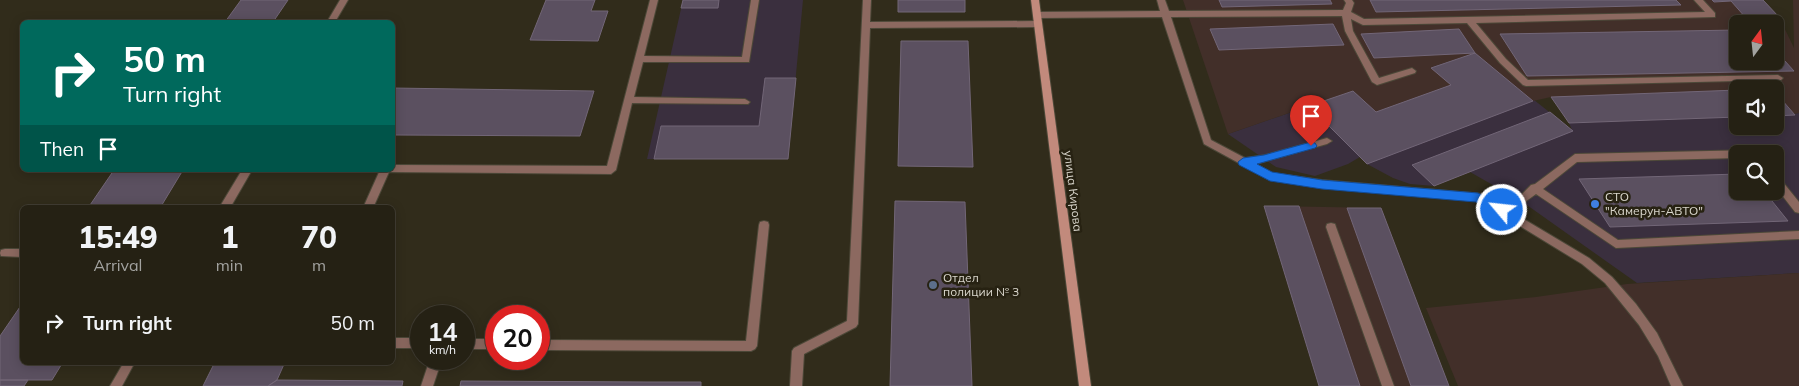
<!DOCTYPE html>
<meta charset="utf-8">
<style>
:root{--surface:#252114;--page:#312e22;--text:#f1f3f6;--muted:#a3a3a0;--line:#423e34}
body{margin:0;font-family:Mulish,sans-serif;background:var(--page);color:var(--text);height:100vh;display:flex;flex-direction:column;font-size:19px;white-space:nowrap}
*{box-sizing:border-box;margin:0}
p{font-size:16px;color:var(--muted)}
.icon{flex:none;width:28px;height:28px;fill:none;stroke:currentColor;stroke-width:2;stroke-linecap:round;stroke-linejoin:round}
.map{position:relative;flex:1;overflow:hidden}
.sheet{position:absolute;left:20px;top:205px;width:375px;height:160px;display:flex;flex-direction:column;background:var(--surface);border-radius:8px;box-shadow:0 2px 12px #0003,0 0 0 1px var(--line)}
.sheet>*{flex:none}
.top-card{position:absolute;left:20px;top:20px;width:375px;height:152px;border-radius:8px;box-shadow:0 2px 12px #0003,0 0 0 1px var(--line);background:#00695c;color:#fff;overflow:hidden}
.needle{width:32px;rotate:15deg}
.buttons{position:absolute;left:1729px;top:15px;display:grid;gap:10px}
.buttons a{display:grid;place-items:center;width:55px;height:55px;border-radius:8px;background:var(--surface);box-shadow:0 2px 12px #0003,0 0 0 1px var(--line);font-size:25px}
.speed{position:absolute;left:410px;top:305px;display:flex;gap:10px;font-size:25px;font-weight:700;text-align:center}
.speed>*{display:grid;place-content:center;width:65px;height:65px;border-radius:50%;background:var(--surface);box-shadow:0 2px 12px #0003,0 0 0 1px var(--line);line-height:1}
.speed small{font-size:12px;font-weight:400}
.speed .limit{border:8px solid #d22;background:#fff;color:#111}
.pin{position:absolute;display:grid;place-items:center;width:42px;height:42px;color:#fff;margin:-51px -21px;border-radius:50% 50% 50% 0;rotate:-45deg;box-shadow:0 0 5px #0007}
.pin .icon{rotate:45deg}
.me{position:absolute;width:55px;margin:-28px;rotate:298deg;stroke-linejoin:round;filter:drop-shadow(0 0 4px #0008)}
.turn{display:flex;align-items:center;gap:18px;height:105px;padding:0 20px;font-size:22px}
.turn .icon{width:65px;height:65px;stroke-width:2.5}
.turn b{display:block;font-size:35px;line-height:42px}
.then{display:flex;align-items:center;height:48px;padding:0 20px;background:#0003;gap:10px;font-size:19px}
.eta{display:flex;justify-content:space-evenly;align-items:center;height:85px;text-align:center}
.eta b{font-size:30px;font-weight:800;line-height:35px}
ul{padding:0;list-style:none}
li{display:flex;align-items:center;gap:15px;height:65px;padding:0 20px}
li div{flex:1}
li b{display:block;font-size:19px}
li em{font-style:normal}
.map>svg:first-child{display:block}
</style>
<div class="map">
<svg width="1799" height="386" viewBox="0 0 1799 386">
<rect width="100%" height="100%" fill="#312c1b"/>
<path fill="#3a2f3e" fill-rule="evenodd" d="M 683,0 L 803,0 L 788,159 L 647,159 Z
M 1475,53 L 1572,130 L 1569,123 L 1737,117 L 1738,126 L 1775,126 L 1775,116 L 1799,113 L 1799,273 L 1637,283 L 1521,201 L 1470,172 L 1434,186 L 1410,184 L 1393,178 L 1367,164 L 1360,157 L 1348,164 L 1315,176 L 1276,167 L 1228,134 L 1353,91 ZM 1738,154 L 1775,154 L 1775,191 L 1738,191 Z"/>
<path fill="#422f29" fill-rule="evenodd" d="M 1183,0 L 1763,0 L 1779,17 L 1794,48 L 1793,0 L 1799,0 L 1799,113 L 1775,116 L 1775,89 L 1738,89 L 1737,117 L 1569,123 L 1551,97 L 1533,101 L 1475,53 L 1432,67 L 1451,85 L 1376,112 L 1353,91 L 1228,134 ZM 1738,24 L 1775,24 L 1775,61 L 1738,61 Z
M 1264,206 L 1381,208 L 1449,386 L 1319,386 Z
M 1799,273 L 1799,386 L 1458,386 L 1426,308 L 1536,297 L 1627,284 Z"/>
<path fill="#5b5060" stroke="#726677" d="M 241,0 L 288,0 L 273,22 L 225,22 Z
M 546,0 L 595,0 L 591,11 L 608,11 L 598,41 L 530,40 Z
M 683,0 L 719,0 L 718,8 L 681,8 Z
M 898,0 L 965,0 L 965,12 L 898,12 Z
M 1219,0 L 1330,0 L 1332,4 L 1222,7 Z
M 1370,0 L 1676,0 L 1681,5 L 1376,12 Z
M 1712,0 L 1763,0 L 1779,17 L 1746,18 L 1731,1 L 1714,2 Z
M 1333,24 L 1344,45 L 1219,50 L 1210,29 Z
M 1459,29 L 1475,53 L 1374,58 L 1361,34 Z
M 1738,30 L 1738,61 L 1775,61 L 1775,50 L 1794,71 L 1527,76 L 1500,34 Z
M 901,41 L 968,41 L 973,167 L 898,166 Z
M 1475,53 L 1533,101 L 1367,164 L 1309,106 L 1353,91 L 1376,112 L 1451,85 L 1431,68 Z
M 765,78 L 796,78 L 788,159 L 654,159 L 661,126 L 759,126 Z
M 392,88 L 594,91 L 580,136 L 395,135 L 392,140 Z
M 1738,90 L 1738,117 L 1569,123 L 1551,97 Z
M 1775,92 L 1795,115 L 1775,116 Z
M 1550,112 L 1573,131 L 1434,186 L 1412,165 Z
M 114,170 L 183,170 L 160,208 L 88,208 Z
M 1738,174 L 1738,191 L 1764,191 L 1788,221 L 1610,227 L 1579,179 Z
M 895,201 L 965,202 L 972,386 L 890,386 Z
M 1264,206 L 1299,206 L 1360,386 L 1319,386 Z
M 1347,208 L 1381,208 L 1449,386 L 1411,386 Z
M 22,304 L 22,362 L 63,362 L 52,380 L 0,380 L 0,336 Z
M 215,362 L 285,362 L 277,380 L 268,386 L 203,386 Z
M 0,380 L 28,380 L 24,386 L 0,386 Z
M 277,380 L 403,381 L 402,386 L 268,386 Z
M 461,381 L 648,382 L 701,382 L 701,386 L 460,386 Z"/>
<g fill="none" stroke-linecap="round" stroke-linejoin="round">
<defs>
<path id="lane" d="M 650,0 L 658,0 L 644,56 L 742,57 L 751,0 L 759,0 L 749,62 L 643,62 L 634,97 L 745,99 L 750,102 L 748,104 L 632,103 L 616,170 L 611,174 L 389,172 L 373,208 L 363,208 L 380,170 L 392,170 L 392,165 L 607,166 Z
M 863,0 L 871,0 L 870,22 L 1038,21 L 1042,24 L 1038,27 L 870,28 L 858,324 L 856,327 L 804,354 L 802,386 L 790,386 L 792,351 L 794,348 L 847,321 Z
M 1157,0 L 1165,0 L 1169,11 L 1343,10 L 1346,3 L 1344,0 L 1352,0 L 1354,3 L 1351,12 L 1364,19 L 1705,12 L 1694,0 L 1703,0 L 1715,13 L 1715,17 L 1476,23 L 1506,59 L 1528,80 L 1778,75 L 1783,78 L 1781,80 L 1526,86 L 1523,85 L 1500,63 L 1467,23 L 1363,25 L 1351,19 L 1353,31 L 1379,78 L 1412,68 L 1416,71 L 1415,73 L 1377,85 L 1372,82 L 1345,31 L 1342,16 L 1171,17 L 1211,140 L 1245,158 L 1265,155 L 1327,138 L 1332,141 L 1327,144 L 1256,164 L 1272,173 L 1322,180 L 1519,197 L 1531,185 L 1535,184 L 1575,154 L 1754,150 L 1759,154 L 1738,154 L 1738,158 L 1577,162 L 1543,189 L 1618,240 L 1799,231 L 1799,239 L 1616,248 L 1536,194 L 1521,205 L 1497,203 L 1589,258 L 1612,277 L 1636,304 L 1657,333 L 1683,386 L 1671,386 L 1658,356 L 1639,325 L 1605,283 L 1582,264 L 1479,201 L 1322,188 L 1270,180 L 1204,144 L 1162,17 L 1037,18 L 1033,15 L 1037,12 L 1160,11 Z
M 1775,175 L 1778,176 L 1799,202 L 1799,213 L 1795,212 L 1775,186 Z
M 764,221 L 768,222 L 769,225 L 757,346 L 755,349 L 751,351 L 539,350 L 539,340 L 746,341 L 759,225 L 760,222 Z
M 1331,223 L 1335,224 L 1336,227 L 1394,386 L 1382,386 L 1326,227 L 1327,224 Z
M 5,249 L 22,249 L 22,257 L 1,256 L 0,253 L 1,250 Z
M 392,338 L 421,338 L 421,348 L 392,348 Z
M 464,339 L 496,339 L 496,349 L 464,349 Z
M 430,359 L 442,359 L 433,386 L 421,386 Z"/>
<path id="street" d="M 340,0 L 348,0 L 335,22 L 327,22 Z
M 242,170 L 252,170 L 230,208 L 219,208 Z
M 124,362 L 135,362 L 122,386 L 110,386 Z"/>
<path id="secondary" d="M 1031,0 L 1039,0 L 1091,386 L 1079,386 Z"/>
</defs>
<use href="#lane" stroke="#4c4838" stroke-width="2"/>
<use href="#street" stroke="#4c4838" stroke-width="2"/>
<use href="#secondary" stroke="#4c4838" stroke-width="2"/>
<use href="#lane" fill="#8c6960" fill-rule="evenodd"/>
<use href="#street" fill="#8c6960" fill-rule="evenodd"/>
<use href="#secondary" fill="#c28a7c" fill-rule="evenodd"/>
</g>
<path fill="#1a73e8" stroke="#114b97" d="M 1311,142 L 1315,143 L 1317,146 L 1315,148 L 1257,164 L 1272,172 L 1322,180 L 1478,193 L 1507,207 L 1508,210 L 1502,215 L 1476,202 L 1322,189 L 1270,181 L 1239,165 L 1238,162 L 1243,158 L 1264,155 Z"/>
<circle fill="#3f7fe0" stroke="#272212" stroke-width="2" cx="1595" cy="204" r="5"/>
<circle fill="#5c6f8a" stroke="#272212" stroke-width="2" cx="933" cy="285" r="5"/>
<g text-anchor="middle" stroke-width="5" stroke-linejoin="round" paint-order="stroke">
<g font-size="12" fill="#dbd8ce" stroke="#272212">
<text transform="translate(1073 191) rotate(83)" y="4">улица Кирова</text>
</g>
<g font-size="12" fill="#dbd8ce" stroke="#272212" text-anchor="start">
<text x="1605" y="201">СТО<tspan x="1605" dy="14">"Камерун-АВТО"</tspan></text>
<text x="943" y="282">Отдел<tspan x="943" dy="14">полиции № 3</tspan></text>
</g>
</g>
</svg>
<div class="buttons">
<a><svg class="needle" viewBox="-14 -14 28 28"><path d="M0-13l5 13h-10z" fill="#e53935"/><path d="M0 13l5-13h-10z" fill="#a3a3a0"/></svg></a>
<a><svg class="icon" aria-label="sound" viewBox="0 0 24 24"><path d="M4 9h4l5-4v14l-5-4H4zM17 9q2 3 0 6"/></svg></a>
<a><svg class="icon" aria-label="search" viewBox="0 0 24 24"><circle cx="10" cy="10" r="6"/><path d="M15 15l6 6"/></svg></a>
</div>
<div class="speed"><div>14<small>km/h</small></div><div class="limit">20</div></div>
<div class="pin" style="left:1311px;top:146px;background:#d93025"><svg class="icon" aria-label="arrive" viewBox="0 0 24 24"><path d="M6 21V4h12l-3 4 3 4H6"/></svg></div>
<svg class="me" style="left:1502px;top:210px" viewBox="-20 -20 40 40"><circle r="17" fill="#1a73e8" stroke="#fff" stroke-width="3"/><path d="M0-11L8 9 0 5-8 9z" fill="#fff"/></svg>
<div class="top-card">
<div class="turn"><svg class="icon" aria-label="right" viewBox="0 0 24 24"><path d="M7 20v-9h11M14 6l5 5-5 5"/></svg><div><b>50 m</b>Turn right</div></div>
<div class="then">Then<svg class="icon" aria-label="arrive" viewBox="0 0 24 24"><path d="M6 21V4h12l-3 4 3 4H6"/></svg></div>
</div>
<section class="sheet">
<div class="eta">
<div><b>15:49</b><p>Arrival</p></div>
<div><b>1</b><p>min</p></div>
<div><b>70</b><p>m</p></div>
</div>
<ul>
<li><svg class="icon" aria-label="right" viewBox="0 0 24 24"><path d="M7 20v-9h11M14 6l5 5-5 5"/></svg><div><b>Turn right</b></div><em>50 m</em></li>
</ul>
</section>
</div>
